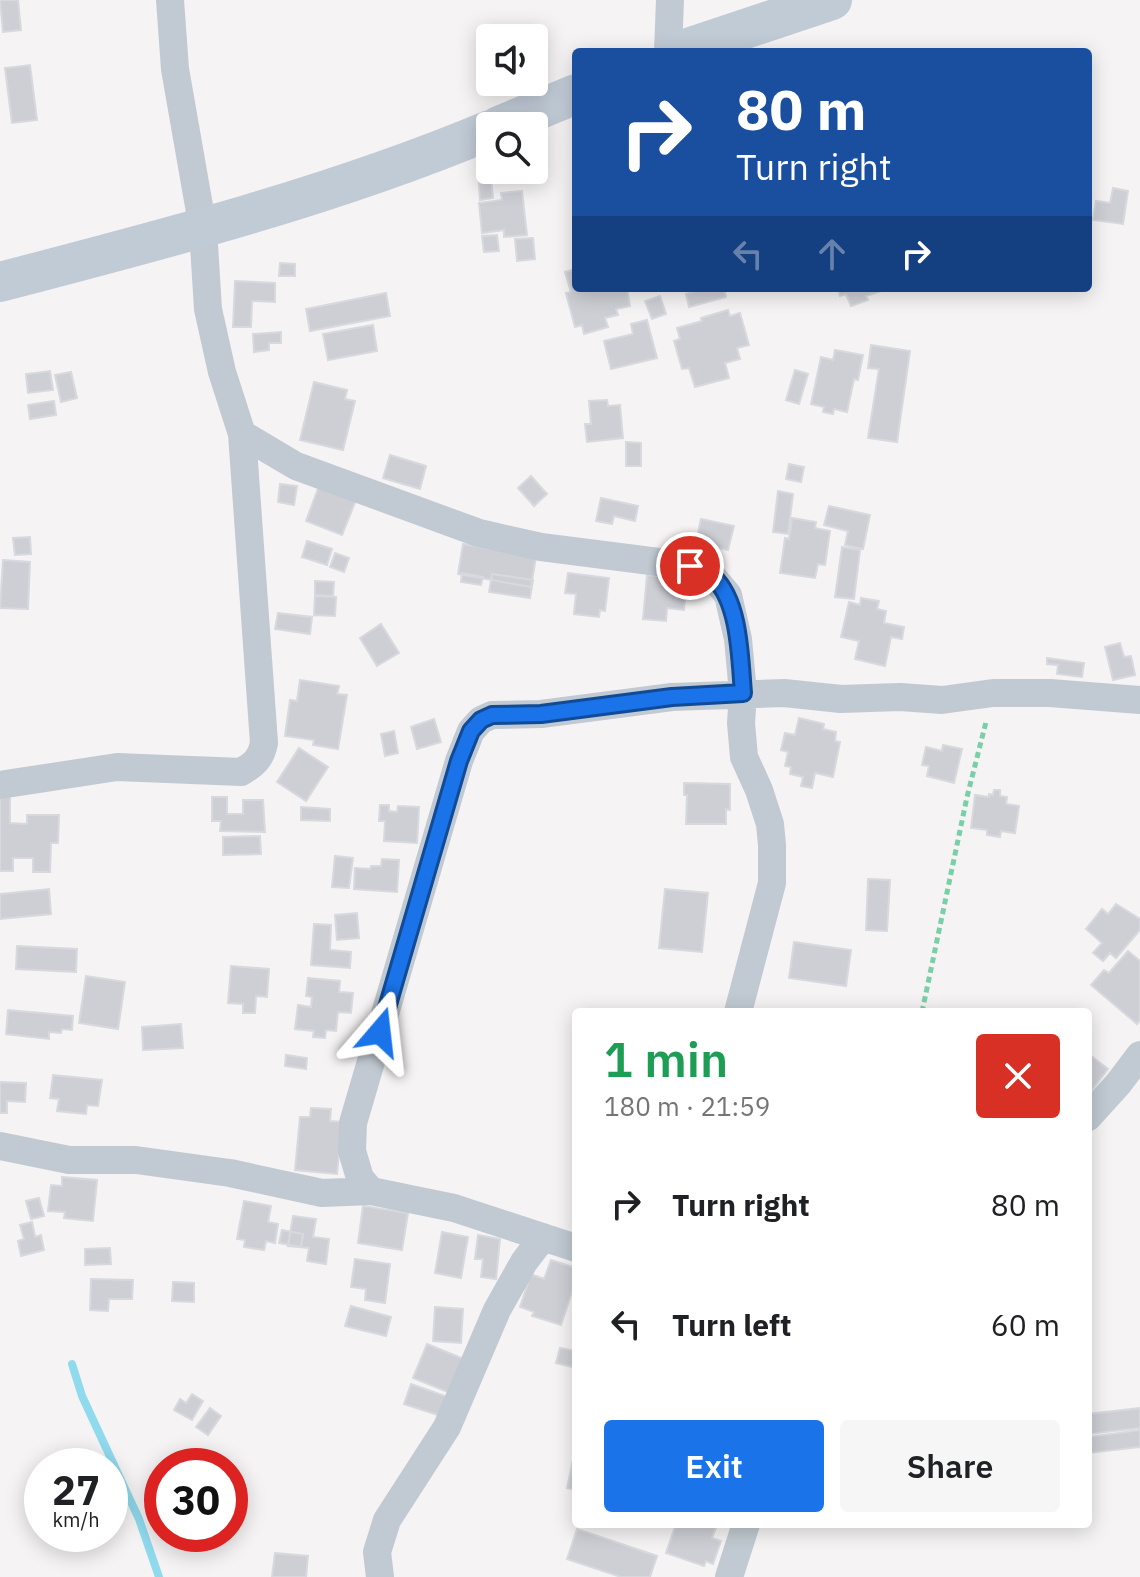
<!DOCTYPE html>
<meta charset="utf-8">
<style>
:root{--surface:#fff;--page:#f6f6f6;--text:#202124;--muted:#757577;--accent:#1a73e8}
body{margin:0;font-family:"IBM Plex Sans",sans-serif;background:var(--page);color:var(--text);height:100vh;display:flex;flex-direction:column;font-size:30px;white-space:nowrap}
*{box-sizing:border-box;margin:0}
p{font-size:26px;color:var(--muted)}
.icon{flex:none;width:44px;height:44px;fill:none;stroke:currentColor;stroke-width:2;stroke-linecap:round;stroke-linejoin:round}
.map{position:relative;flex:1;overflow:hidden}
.drawer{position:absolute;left:572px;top:1008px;width:520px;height:520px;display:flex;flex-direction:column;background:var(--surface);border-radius:8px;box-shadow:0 4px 20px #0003}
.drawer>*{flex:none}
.top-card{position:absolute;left:572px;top:48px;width:520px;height:244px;border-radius:8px;box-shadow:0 4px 20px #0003;background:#1a4fa0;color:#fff;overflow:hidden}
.fabs{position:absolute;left:476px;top:24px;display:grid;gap:16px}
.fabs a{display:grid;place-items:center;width:72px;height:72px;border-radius:8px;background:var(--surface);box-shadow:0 4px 20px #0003;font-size:40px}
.speed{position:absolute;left:24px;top:1448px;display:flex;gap:16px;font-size:40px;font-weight:700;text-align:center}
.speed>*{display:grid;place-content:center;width:104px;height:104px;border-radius:50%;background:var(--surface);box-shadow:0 4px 20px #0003;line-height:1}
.speed small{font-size:20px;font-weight:400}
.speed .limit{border:12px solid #d22;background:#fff;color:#111}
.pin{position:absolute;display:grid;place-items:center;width:68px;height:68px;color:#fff;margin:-34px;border:4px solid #fff;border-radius:50%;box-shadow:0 2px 8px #0007}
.me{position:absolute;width:88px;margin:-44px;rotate:17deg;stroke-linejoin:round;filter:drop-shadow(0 0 6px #0008)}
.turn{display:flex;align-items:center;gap:28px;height:168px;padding:0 32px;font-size:36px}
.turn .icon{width:104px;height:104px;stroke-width:2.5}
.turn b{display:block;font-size:56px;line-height:68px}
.lanes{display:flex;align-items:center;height:76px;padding:0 32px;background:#0003;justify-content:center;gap:40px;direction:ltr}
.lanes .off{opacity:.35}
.round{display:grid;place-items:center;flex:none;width:84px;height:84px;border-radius:8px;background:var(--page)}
.summary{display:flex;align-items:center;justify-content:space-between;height:136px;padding:0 32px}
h1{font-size:48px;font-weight:600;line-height:60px;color:#1e9e55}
.cta{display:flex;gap:16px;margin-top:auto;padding:16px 32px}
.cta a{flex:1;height:92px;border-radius:8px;background:var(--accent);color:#fff;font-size:32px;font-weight:600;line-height:92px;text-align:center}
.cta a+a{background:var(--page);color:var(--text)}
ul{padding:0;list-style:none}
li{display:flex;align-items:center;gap:24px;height:120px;padding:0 32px}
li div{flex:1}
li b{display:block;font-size:30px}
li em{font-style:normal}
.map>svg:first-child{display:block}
</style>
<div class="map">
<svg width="1140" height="1577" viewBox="0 0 1140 1577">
<rect width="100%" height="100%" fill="#f5f3f3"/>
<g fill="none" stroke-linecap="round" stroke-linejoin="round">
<path stroke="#90daee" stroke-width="8" d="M 72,1364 L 82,1396 L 139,1519 L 159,1577"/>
</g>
<path fill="#cdcfd5" stroke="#d7d9de" stroke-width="2" d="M 0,0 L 18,0 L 21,30 L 3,32 Z
M 30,65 L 37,120 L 12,123 L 5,68 Z
M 490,170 L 493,198 L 480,200 L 478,171 Z
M 1113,188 L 1128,191 L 1123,224 L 1093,220 L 1096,201 L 1110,203 Z
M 522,191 L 527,235 L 504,237 L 504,230 L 482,233 L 479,203 L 502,200 L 501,193 Z
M 497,235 L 499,251 L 484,252 L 482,236 Z
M 533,238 L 535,259 L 517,261 L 515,239 Z
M 280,263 L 295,264 L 295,276 L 279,276 Z
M 576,269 L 576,288 L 627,288 L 630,306 L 616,309 L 618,315 L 605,318 L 608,327 L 584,334 L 582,325 L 575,327 L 566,293 L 571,292 L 565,272 Z
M 235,281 L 275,283 L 275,302 L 252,301 L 251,327 L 233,327 Z
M 709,288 L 724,288 L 726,297 L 689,307 L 686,294 Z
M 838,288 L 890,288 L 866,296 L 868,300 L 851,306 L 846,294 L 840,296 Z
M 386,293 L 390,316 L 310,331 L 306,309 Z
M 660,296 L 666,314 L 652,319 L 645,301 Z
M 728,310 L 730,316 L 740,313 L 749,345 L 737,348 L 740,359 L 725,363 L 729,378 L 695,387 L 689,368 L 682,369 L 674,341 L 680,339 L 677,328 L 702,321 L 701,318 Z
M 647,320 L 657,358 L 611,369 L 604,341 L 633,334 L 631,324 Z
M 373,325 L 377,351 L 328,360 L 323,334 Z
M 281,332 L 281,343 L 269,343 L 269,350 L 254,352 L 253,334 Z
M 871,345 L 910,351 L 897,442 L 868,438 L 879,369 L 868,368 Z
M 835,350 L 863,355 L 858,380 L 854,379 L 847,412 L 834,409 L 833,414 L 823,412 L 824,407 L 811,404 L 821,357 L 833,360 Z
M 795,370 L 808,374 L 799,404 L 786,400 Z
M 50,371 L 53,390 L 28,393 L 26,374 Z
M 71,372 L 77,398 L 61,402 L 55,375 Z
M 314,382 L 347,390 L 345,399 L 355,401 L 343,450 L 300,440 Z
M 607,400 L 608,406 L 620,405 L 623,438 L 587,442 L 585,424 L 591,424 L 589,401 Z
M 54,401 L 56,415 L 30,419 L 28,405 Z
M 626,442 L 641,443 L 641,466 L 626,466 Z
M 390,455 L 426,466 L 420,489 L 383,478 Z
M 789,464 L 804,467 L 801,482 L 786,479 Z
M 531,476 L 547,494 L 534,506 L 518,488 Z
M 280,484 L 297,486 L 294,505 L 278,502 Z
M 319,486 L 356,500 L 342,535 L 306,521 Z
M 778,491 L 793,494 L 788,534 L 773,532 Z
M 601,498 L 638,506 L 635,521 L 614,516 L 612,524 L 596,521 Z
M 829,506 L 870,515 L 863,549 L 845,545 L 848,531 L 824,525 Z
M 792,518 L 816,522 L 815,528 L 830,531 L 825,565 L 818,564 L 815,578 L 780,573 L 785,538 L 789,539 Z
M 701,519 L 734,526 L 728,550 L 696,542 Z
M 30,537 L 31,554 L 15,555 L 13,538 Z
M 307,541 L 332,549 L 327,565 L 302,557 Z
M 463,544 L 536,557 L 531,587 L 458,574 Z
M 842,547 L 860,550 L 854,599 L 835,597 Z
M 335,553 L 349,558 L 344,572 L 330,567 Z
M 3,560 L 30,562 L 28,609 L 0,608 Z
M 462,573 L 483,577 L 481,585 L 461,582 Z
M 568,573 L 609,578 L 605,611 L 600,610 L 599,617 L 574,614 L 576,594 L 565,593 Z
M 492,574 L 533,580 L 530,598 L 489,592 Z
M 647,575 L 687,579 L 684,610 L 667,608 L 666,621 L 643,619 Z
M 315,581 L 334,582 L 333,596 L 315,595 Z
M 315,596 L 336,597 L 335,616 L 314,615 Z
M 861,598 L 879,601 L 877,609 L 886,611 L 884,623 L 904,627 L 902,639 L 891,637 L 885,666 L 855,659 L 859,641 L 841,637 L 849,602 L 860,605 Z
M 278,613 L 312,617 L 310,634 L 275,629 Z
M 381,624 L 399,653 L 377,666 L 360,638 Z
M 1120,643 L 1124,657 L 1131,656 L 1135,675 L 1113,680 L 1105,647 Z
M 1047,658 L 1084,663 L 1082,677 L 1057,674 L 1058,665 L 1047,664 Z
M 300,680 L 339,686 L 337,694 L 347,695 L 338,749 L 313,745 L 314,740 L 285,736 L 290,700 L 297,701 Z
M 799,718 L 824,724 L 823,729 L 836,732 L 835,741 L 840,742 L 833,777 L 815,773 L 812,788 L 801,786 L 803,777 L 790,774 L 791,767 L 785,766 L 788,752 L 781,750 L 785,733 L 795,735 Z
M 434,719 L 441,742 L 417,749 L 411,727 Z
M 394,731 L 398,753 L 385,756 L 381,734 Z
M 943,745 L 962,749 L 954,783 L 927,776 L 929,766 L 922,765 L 926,747 L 942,751 Z
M 299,748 L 328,767 L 306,801 L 277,782 Z
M 684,783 L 730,784 L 730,810 L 726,809 L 726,824 L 686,824 L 687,795 L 684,795 Z
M 994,790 L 1000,790 L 1000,796 L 1007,797 L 1006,804 L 1019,806 L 1015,833 L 1001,831 L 1000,837 L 987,835 L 987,830 L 971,828 L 975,795 L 989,797 L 989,794 L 993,795 Z
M 0,794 L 10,794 L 10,823 L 27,824 L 27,815 L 59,815 L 58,843 L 51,843 L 50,872 L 33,872 L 33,858 L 13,858 L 13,871 L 0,871 Z
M 212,797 L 227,797 L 227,814 L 243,814 L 243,800 L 263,800 L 265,832 L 220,831 L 221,821 L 212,821 Z
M 380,805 L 389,805 L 389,811 L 397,812 L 398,806 L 419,807 L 417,843 L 384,841 L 385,821 L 379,821 Z
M 301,807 L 330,809 L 330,821 L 301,820 Z
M 260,836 L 261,854 L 223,855 L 223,837 Z
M 335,856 L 353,858 L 349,888 L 332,887 Z
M 382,859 L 399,860 L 397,892 L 354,889 L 355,868 L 370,869 L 371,866 L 381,866 Z
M 868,879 L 890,880 L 887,931 L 866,930 Z
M 49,889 L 51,914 L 0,919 L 0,894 Z
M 665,889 L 708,893 L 702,952 L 659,948 Z
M 1116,904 L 1140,919 L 1140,930 L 1116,958 L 1110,953 L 1103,961 L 1093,953 L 1102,943 L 1086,929 L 1102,909 L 1108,914 Z
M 357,913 L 359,938 L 337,940 L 335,915 Z
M 314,924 L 331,925 L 330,950 L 351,952 L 350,968 L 311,965 Z
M 794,942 L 851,950 L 846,986 L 789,978 Z
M 17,946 L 77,949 L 76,972 L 16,969 Z
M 1128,951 L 1140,961 L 1140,1020 L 1137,1024 L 1091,985 L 1104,970 L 1109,973 Z
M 231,966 L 269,969 L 267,997 L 256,996 L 255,1013 L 243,1013 L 243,1004 L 228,1003 Z
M 86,976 L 125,982 L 118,1029 L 79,1023 Z
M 308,978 L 340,981 L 339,992 L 353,993 L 351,1013 L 338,1012 L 336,1031 L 326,1030 L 325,1038 L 313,1037 L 314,1031 L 295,1029 L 298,1005 L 311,1007 L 312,997 L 306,996 Z
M 8,1010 L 73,1016 L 72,1030 L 62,1029 L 61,1033 L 49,1032 L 49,1039 L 6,1034 Z
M 181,1024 L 183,1048 L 143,1050 L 142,1027 Z
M 286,1055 L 307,1058 L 306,1069 L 285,1066 Z
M 1090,1055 L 1108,1069 L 1088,1095 L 1088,1058 Z
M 53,1075 L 102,1080 L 98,1106 L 87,1105 L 86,1114 L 57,1111 L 59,1099 L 50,1098 Z
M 0,1082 L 26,1083 L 25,1102 L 7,1101 L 7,1113 L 0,1113 Z
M 311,1108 L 331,1109 L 330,1121 L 342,1122 L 337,1174 L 295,1170 L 300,1117 L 310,1117 Z
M 62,1177 L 97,1180 L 93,1221 L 64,1218 L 65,1212 L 48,1211 L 51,1185 L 62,1186 Z
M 39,1198 L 44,1216 L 31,1219 L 26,1201 Z
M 244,1201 L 271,1206 L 268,1222 L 278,1224 L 275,1243 L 266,1241 L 264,1250 L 244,1247 L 245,1240 L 237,1239 Z
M 363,1206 L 408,1213 L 402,1250 L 358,1243 Z
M 293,1216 L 316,1219 L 313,1237 L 329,1239 L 326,1264 L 307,1261 L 309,1248 L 288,1246 Z
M 32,1222 L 35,1237 L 41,1235 L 44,1250 L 21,1256 L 18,1241 L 24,1239 L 20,1225 Z
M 282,1230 L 303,1234 L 301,1247 L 279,1243 Z
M 442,1232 L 468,1237 L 461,1278 L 435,1273 Z
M 478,1235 L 500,1239 L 496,1279 L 481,1277 L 483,1259 L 475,1259 Z
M 110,1248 L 111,1264 L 85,1265 L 85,1249 Z
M 355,1259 L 390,1264 L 385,1303 L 365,1300 L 366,1289 L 351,1287 Z
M 551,1260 L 576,1268 L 576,1280 L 561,1325 L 532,1316 L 534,1312 L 520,1307 L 531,1274 L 544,1279 Z
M 91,1279 L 133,1280 L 132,1299 L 109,1299 L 108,1311 L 90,1310 Z
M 173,1282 L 194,1283 L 194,1302 L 172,1301 Z
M 351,1306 L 391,1317 L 386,1336 L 345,1326 Z
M 435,1307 L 463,1309 L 461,1343 L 433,1341 Z
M 427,1344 L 464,1359 L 450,1393 L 413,1378 Z
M 560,1348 L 576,1351 L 576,1368 L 556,1363 Z
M 411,1384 L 448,1397 L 441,1416 L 404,1404 Z
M 192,1394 L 203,1401 L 192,1420 L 174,1410 L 180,1399 L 186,1403 Z
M 210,1408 L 221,1416 L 208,1435 L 196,1427 Z
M 1140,1408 L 1140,1428 L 1088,1434 L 1088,1414 Z
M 1140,1430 L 1140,1447 L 1088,1453 L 1088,1437 Z
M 573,1460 L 576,1461 L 576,1490 L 567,1488 Z
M 676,1524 L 717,1525 L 712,1538 L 721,1541 L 713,1564 L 706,1561 L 704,1566 L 666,1553 Z
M 577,1529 L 657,1556 L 650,1577 L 621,1577 L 567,1559 Z
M 275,1553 L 308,1556 L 306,1577 L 272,1577 Z"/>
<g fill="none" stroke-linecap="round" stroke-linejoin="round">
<path stroke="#7ad0a6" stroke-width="5" stroke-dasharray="6 4" stroke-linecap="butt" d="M 922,1012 L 967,797 L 986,722"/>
<path stroke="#c1cad2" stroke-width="28" d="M 668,52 L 670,0
M 242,434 L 296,466 L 479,533 L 541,547 L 690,566 L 712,576 L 728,595 L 738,639 L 743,693 L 741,723 L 744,757 L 759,790 L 770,824 L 772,845 L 772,883 L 738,1012
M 0,785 L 117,767 L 241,772 C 255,764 261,758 264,743 L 242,434 L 222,372 L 208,309 L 203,229 L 175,69 L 170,0
M 1088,1117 L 1118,1084 L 1140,1055
M 0,1146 L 69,1160 L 136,1160 L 230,1173 L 322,1193 L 371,1191
M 576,1248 L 454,1208 L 371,1191 L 360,1178 L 352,1151 L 353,1123 L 459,761 L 471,731 L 481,720 L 492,715 L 541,714 L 672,697 L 784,693 L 841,699 L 900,697 L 942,700 L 993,693 L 1050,693 L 1140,700
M 380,1577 L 377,1552 L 387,1520 L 447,1427 L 497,1310 L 524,1262 L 543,1237
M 729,1577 L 746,1524"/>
<path stroke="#c1cbd6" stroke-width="40" d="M 676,52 L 832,0
M 499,126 L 576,94
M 0,282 C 165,239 332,196 490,130"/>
</g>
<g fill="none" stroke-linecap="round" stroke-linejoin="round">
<defs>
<path id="route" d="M 380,1032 L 459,761 L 471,731 L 481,720 L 492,715 L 541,714 L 672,697 L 743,693 C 740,659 740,601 713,577 C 707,572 697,569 690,566"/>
</defs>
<use href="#route" stroke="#114b97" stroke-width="20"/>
<use href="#route" stroke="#1a73e8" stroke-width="14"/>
</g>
</svg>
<div class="fabs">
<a><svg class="icon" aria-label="sound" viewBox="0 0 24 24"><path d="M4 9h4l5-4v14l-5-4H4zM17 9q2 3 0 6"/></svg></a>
<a><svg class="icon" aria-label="search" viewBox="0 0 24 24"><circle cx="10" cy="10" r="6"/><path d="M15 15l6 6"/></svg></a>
</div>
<div class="speed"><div>27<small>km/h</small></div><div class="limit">30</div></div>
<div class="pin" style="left:690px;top:566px;background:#d93025"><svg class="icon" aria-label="arrive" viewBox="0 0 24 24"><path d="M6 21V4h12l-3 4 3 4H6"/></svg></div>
<svg class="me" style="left:380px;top:1032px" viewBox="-20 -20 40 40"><path d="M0-17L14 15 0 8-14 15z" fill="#1a73e8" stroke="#fff" stroke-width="4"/></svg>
<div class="top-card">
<div class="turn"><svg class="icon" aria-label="right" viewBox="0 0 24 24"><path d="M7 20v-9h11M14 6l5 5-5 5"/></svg><div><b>80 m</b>Turn right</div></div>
<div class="lanes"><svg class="icon off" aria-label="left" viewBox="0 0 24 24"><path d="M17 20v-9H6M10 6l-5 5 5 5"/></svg><svg class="icon off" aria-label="ahead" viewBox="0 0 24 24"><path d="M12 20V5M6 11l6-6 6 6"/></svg><svg class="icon" aria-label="right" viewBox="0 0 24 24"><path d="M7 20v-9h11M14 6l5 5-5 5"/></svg></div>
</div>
<section class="drawer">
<div class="summary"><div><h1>1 min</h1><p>180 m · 21:59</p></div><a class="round" style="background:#d93025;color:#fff"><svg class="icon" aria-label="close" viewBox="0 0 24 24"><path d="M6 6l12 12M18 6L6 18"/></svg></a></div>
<ul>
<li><svg class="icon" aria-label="right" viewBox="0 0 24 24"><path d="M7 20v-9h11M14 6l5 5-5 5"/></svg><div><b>Turn right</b></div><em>80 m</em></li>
<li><svg class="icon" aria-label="left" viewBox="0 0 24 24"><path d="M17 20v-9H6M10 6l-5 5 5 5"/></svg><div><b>Turn left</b></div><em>60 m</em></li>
</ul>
<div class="cta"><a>Exit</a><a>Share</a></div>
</section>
</div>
